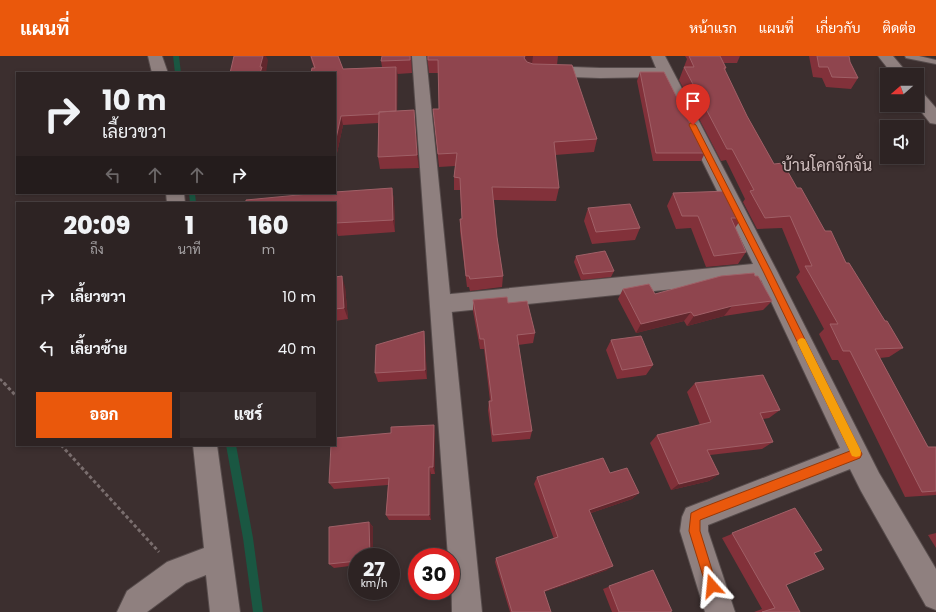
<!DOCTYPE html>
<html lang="th">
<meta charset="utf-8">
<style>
:root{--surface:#2d2323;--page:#352b2b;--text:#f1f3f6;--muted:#a7a4a6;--line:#484041;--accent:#ea580c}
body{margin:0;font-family:Poppins,Sarabun,sans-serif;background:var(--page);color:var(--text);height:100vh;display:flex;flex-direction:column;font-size:15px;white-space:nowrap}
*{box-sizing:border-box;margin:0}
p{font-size:13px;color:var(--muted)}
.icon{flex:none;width:22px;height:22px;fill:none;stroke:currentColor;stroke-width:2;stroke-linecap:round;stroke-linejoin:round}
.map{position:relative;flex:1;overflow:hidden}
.side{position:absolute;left:16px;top:146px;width:320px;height:244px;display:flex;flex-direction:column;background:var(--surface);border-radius:0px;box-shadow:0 2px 6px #0003,0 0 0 1px var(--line)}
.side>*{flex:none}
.hud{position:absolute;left:16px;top:16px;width:320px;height:122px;border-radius:0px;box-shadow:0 2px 6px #0003,0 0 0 1px var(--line);background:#2d2323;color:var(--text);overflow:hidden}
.needle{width:26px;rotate:250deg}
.buttons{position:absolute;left:880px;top:12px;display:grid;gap:8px}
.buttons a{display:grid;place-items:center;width:44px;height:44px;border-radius:0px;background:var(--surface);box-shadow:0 2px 6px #0003,0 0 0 1px var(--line);font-size:20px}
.speed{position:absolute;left:348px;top:492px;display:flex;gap:8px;font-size:20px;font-weight:700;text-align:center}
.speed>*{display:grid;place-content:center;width:52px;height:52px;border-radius:50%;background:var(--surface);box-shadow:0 2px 6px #0003,0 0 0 1px var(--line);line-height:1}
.speed small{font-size:10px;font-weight:400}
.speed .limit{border:6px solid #d22;background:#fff;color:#111}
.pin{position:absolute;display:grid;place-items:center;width:34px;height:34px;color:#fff;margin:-41px -17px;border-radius:50% 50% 50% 0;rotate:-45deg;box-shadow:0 0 4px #0007}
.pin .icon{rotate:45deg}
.me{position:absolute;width:44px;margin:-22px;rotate:342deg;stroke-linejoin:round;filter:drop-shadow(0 0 3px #0008)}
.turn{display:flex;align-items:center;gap:14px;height:84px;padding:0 20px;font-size:18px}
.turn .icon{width:52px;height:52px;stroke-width:2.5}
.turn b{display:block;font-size:28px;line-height:34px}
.lanes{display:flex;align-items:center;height:38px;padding:0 20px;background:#0003;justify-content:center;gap:20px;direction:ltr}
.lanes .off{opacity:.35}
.eta{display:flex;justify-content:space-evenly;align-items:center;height:68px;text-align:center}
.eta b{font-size:24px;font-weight:800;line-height:28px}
.action{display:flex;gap:8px;margin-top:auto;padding:8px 20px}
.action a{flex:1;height:46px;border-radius:0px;background:var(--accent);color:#fff;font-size:16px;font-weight:800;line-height:46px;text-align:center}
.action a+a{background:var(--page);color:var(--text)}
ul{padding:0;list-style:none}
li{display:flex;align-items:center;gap:12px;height:52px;padding:0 20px}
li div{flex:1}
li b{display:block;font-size:15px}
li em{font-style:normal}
header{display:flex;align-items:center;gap:24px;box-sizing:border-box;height:56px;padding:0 20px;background:var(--accent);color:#fff}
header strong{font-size:19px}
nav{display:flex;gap:22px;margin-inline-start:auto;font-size:14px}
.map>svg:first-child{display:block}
</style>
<header>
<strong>แผนที่</strong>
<nav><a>หน้าแรก</a><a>แผนที่</a><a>เกี่ยวกับ</a><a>ติดต่อ</a></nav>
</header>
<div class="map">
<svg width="936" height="556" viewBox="0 0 936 556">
<rect width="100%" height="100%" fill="#3c2f2f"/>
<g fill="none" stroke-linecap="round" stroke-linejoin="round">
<path fill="#1a5742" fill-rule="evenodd" d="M 173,0 L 179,0 L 181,17 L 175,17 Z
M 189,137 L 195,137 L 196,147 L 190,147 Z
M 226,389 L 236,389 L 253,482 L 263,556 L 253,556 L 243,482 Z"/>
<defs>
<path id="lane" d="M 905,0 L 919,0 L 936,4 L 936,8 L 906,2 Z"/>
<path id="street" d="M 148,0 L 162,0 L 168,17 L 152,17 Z
M 651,0 L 665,0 L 777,215 L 879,417 L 936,513 L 936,554 L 926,550 L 861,435 L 850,413 L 708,469 L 708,475 L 735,556 L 705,556 L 680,475 L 682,461 L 686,452 L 840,392 L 761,224 L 441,257 L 433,254 L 430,248 L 433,242 L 441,239 L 753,208 L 661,21 L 600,22 L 545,20 L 540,18 L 537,15 L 540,12 L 545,10 L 600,12 L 656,12 Z
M 878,0 L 893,0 L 909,19 L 893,19 Z
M 917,35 L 923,37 L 936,52 L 936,68 L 930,67 L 916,49 Z
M 166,137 L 184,137 L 185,147 L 167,147 Z
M 193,389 L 217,389 L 240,556 L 210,556 L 206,519 L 186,527 L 147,556 L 117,556 L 127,535 L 167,506 L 204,492 Z"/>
<path id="secondary" d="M 412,0 L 426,0 L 482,556 L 452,556 L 451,501 L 448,501 Z"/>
</defs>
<use href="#lane" stroke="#574c4c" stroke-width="2"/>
<use href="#street" stroke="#574c4c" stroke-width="2"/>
<use href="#secondary" stroke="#574c4c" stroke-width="2"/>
<path stroke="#7a6e6e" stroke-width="2.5" stroke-dasharray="3 2" stroke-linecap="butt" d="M 0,323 L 5,328"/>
<path stroke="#7a6e6e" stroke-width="3" stroke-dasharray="3.5 2.5" stroke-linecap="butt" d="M 4,327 L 17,341
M 61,389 L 159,496"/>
<use href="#lane" fill="#8f807f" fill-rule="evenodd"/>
<use href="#street" fill="#8f807f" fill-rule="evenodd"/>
<use href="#secondary" fill="#8f807f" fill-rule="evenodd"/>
</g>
<path fill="#82313a" d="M 310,0 L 338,0 L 343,13 L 382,11 L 381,5 L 411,0 L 412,17 L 397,18 L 397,55 L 414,54 L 419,112 L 380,113 L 378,101 L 378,67 L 343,69 L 337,97 L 335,97 L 335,17 L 314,12 Z
M 427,0 L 558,0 L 557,9 L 597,83 L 594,96 L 555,99 L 559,132 L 556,145 L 494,144 L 497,181 L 503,220 L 502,231 L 470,235 L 469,231 L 467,231 L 460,175 L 460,163 L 462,163 L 460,134 L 454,134 L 454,121 L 455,110 L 439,111 L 433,53 L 439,53 L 438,17 L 429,17 Z
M 685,0 L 740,0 L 737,7 L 724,7 L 726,12 L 725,15 L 747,60 L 774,108 L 797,132 L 903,292 L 889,301 L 880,302 L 928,391 L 936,391 L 936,439 L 905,441 L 838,304 L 832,304 L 819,278 L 824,273 L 796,221 L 800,216 L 782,172 L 757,173 L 743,146 L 745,143 L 726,104 L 721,105 L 679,24 L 687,3 Z
M 809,0 L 849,0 L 850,6 L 858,22 L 851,33 L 826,31 L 822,22 L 813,21 Z
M 640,16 L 705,97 L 701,105 L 653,105 L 637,25 Z
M 392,132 L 394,145 L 395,176 L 338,180 L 335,171 L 335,147 Z
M 673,137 L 742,162 L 735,172 L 746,196 L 738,208 L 706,211 L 691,172 L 676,173 L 667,150 Z
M 588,152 L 640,172 L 635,184 L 592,188 L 584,165 Z
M 576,200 L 614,215 L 611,221 L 581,224 L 574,206 Z
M 755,220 L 772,245 L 763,254 L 724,260 L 687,270 L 684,265 L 636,277 L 618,243 L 623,233 L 655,238 Z
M 335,221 L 345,231 L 348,263 L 335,265 Z
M 473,244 L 508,247 L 535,277 L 533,287 L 518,289 L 532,375 L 530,383 L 492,386 L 488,354 L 489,345 L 490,345 L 484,293 L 480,293 L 473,255 Z
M 424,275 L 425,286 L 427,323 L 378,326 L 375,317 Z
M 611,284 L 653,309 L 646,319 L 617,323 L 606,294 Z
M 695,327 L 780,354 L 769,362 L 763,363 L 773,386 L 762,393 L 710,399 L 719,418 L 709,425 L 671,434 L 650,387 L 657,379 L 700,369 L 687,336 Z
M 435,377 L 435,418 L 431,418 L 431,464 L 389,464 L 386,459 L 388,429 L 334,433 L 329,427 Z
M 610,417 L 639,437 L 632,443 L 591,457 L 607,514 L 544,536 L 551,556 L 510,556 L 495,506 L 496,502 L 554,483 L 534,428 L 537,421 Z
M 795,452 L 814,497 L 786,529 L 800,556 L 754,556 L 762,553 L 722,482 Z
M 369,466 L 373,471 L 357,501 L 357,509 L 334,512 L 329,508 Z
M 936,477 L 936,492 L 928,479 Z
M 653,514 L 669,556 L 612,556 L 603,533 Z"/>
<path fill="#61272d" d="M 263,0 L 266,0 L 268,4 L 266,17 L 260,17 L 260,11 Z
M 525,0 L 533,0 L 532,8 L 526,11 L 524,2 Z
M 396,11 L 398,20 L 397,66 L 396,57 Z
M 414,54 L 415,67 L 419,112 L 417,99 Z
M 341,60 L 343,69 L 337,97 L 335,87 Z
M 392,132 L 394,145 L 395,176 L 393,164 Z
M 342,220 L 345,231 L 348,263 L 344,252 Z
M 732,250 L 724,260 L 687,270 L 694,260 Z
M 691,256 L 684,265 L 636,277 L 641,268 Z
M 424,275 L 425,286 L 427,323 L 425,314 Z
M 434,369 L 435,377 L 435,418 L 433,411 Z
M 429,411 L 431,418 L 431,464 L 429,459 Z
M 719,418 L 709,425 L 671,434 L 679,428 Z
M 639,437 L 632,443 L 585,459 L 589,454 Z
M 369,466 L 373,471 L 373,501 L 370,501 Z
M 613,510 L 607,514 L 541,537 L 544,535 Z"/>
<path fill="#8f454e" stroke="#a06067" d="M 234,0 L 263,0 L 260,11 L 262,11 L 260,17 L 230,17 Z
M 311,0 L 338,0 L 343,13 L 396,11 L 396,55 L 379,56 L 379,58 L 341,60 L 335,87 L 335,17 L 311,17 L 312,12 L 315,12 Z
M 382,0 L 410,0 L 410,4 L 381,5 Z
M 428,0 L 525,0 L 524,2 L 527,6 L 533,8 L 572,9 L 597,83 L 554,86 L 559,132 L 492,131 L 497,181 L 503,220 L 470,223 L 469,220 L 466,220 L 460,163 L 462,163 L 460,122 L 454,121 L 457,97 L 438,98 L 433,53 L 439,53 L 438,4 L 428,4 Z
M 689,0 L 720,0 L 726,12 L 724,12 L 747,60 L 774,108 L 783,107 L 797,132 L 801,132 L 825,175 L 831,175 L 846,207 L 849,207 L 885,265 L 887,265 L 903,292 L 875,293 L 928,391 L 936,391 L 936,435 L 922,436 L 850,295 L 843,295 L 830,268 L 838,268 L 805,210 L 812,210 L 790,160 L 765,162 L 750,135 L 754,134 L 732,93 L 727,93 L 684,11 L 694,11 Z
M 817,0 L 849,0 L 850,6 L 858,22 L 832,21 L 828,11 L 819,11 Z
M 640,16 L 664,16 L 705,97 L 656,97 Z
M 414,54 L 417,99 L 378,101 L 379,56 Z
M 392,132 L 393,164 L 335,167 L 335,147 L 246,147 L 246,144 L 319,137 L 335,137 L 335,136 Z
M 729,135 L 742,162 L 731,162 L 746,196 L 714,200 L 698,160 L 682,160 L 673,137 Z
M 630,148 L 640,172 L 596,176 L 588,152 Z
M 605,195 L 614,215 L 583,218 L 576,200 Z
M 754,217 L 755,220 L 758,220 L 772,245 L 732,250 L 694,260 L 691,256 L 641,268 L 623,233 L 649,228 L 655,238 L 721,220 Z
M 342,220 L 344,252 L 335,253 L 335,221 Z
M 507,241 L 508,247 L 527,245 L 535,277 L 517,279 L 532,375 L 493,379 L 489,345 L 492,345 L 484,283 L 480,283 L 473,244 Z
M 424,275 L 425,314 L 375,317 L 376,289 Z
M 641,280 L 653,309 L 622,314 L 611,284 Z
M 763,319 L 780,354 L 760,357 L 773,386 L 707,394 L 719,418 L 679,428 L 657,379 L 711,366 L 695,327 Z
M 434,369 L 433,411 L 429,411 L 429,459 L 386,459 L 389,422 L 329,427 L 331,389 L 335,389 L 335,382 L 391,377 L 391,371 Z
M 603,402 L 610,417 L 627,412 L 639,437 L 589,454 L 613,510 L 544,535 L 551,556 L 512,556 L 496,502 L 558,481 L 537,421 Z
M 795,452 L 822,494 L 814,497 L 824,513 L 786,529 L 800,556 L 762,556 L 775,552 L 732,477 Z
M 369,466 L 370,501 L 357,501 L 357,505 L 329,508 L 329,471 Z
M 653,514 L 672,555 L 669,556 L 619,556 L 609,530 Z"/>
<path fill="#ea580c" stroke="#983908" d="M 690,67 L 693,67 L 696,69 L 771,215 L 862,398 L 860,402 L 700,464 L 700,475 L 717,530 L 716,534 L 712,536 L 707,534 L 706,530 L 689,475 L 691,457 L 701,452 L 850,395 L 763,215 L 689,69 Z"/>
<path fill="#f59e0b" d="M 802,282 L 805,283 L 860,393 L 861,396 L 860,400 L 856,401 L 852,400 L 797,286 L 799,283 Z"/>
<g text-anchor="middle" stroke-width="3.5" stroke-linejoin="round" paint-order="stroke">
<g font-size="16" fill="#d2c1c1" stroke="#322525">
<text x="827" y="115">บ้านโคกจักจั่น</text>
</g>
</g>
</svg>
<div class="buttons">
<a><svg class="needle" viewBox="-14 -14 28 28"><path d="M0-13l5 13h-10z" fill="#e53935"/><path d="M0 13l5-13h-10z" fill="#a7a4a6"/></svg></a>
<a><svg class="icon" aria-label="sound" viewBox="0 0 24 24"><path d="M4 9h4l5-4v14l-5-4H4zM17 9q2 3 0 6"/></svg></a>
</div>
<div class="speed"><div>27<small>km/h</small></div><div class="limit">30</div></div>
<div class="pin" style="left:693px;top:69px;background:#d93025"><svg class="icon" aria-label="arrive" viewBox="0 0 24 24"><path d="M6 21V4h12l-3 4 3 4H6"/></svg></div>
<svg class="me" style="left:712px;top:530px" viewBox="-20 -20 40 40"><path d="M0-17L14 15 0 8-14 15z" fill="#ea580c" stroke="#fff" stroke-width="4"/></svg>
<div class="hud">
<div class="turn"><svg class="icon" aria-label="right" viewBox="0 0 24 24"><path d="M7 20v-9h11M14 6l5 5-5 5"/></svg><div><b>10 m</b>เลี้ยวขวา</div></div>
<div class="lanes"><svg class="icon off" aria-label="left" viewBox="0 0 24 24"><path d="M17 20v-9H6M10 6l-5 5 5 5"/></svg><svg class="icon off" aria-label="ahead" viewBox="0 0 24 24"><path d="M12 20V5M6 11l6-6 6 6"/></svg><svg class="icon off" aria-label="ahead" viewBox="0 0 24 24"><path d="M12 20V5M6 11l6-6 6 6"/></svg><svg class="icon" aria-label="right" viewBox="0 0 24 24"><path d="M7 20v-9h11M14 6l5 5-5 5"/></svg></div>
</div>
<section class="side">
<div class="eta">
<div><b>20:09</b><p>ถึง</p></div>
<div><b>1</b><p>นาที</p></div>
<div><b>160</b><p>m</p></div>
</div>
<ul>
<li><svg class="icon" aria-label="right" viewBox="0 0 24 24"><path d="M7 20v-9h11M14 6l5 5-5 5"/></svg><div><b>เลี้ยวขวา</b></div><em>10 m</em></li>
<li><svg class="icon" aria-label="left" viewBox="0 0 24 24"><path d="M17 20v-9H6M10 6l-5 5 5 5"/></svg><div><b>เลี้ยวซ้าย</b></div><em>40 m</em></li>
</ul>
<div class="action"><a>ออก</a><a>แชร์</a></div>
</section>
</div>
